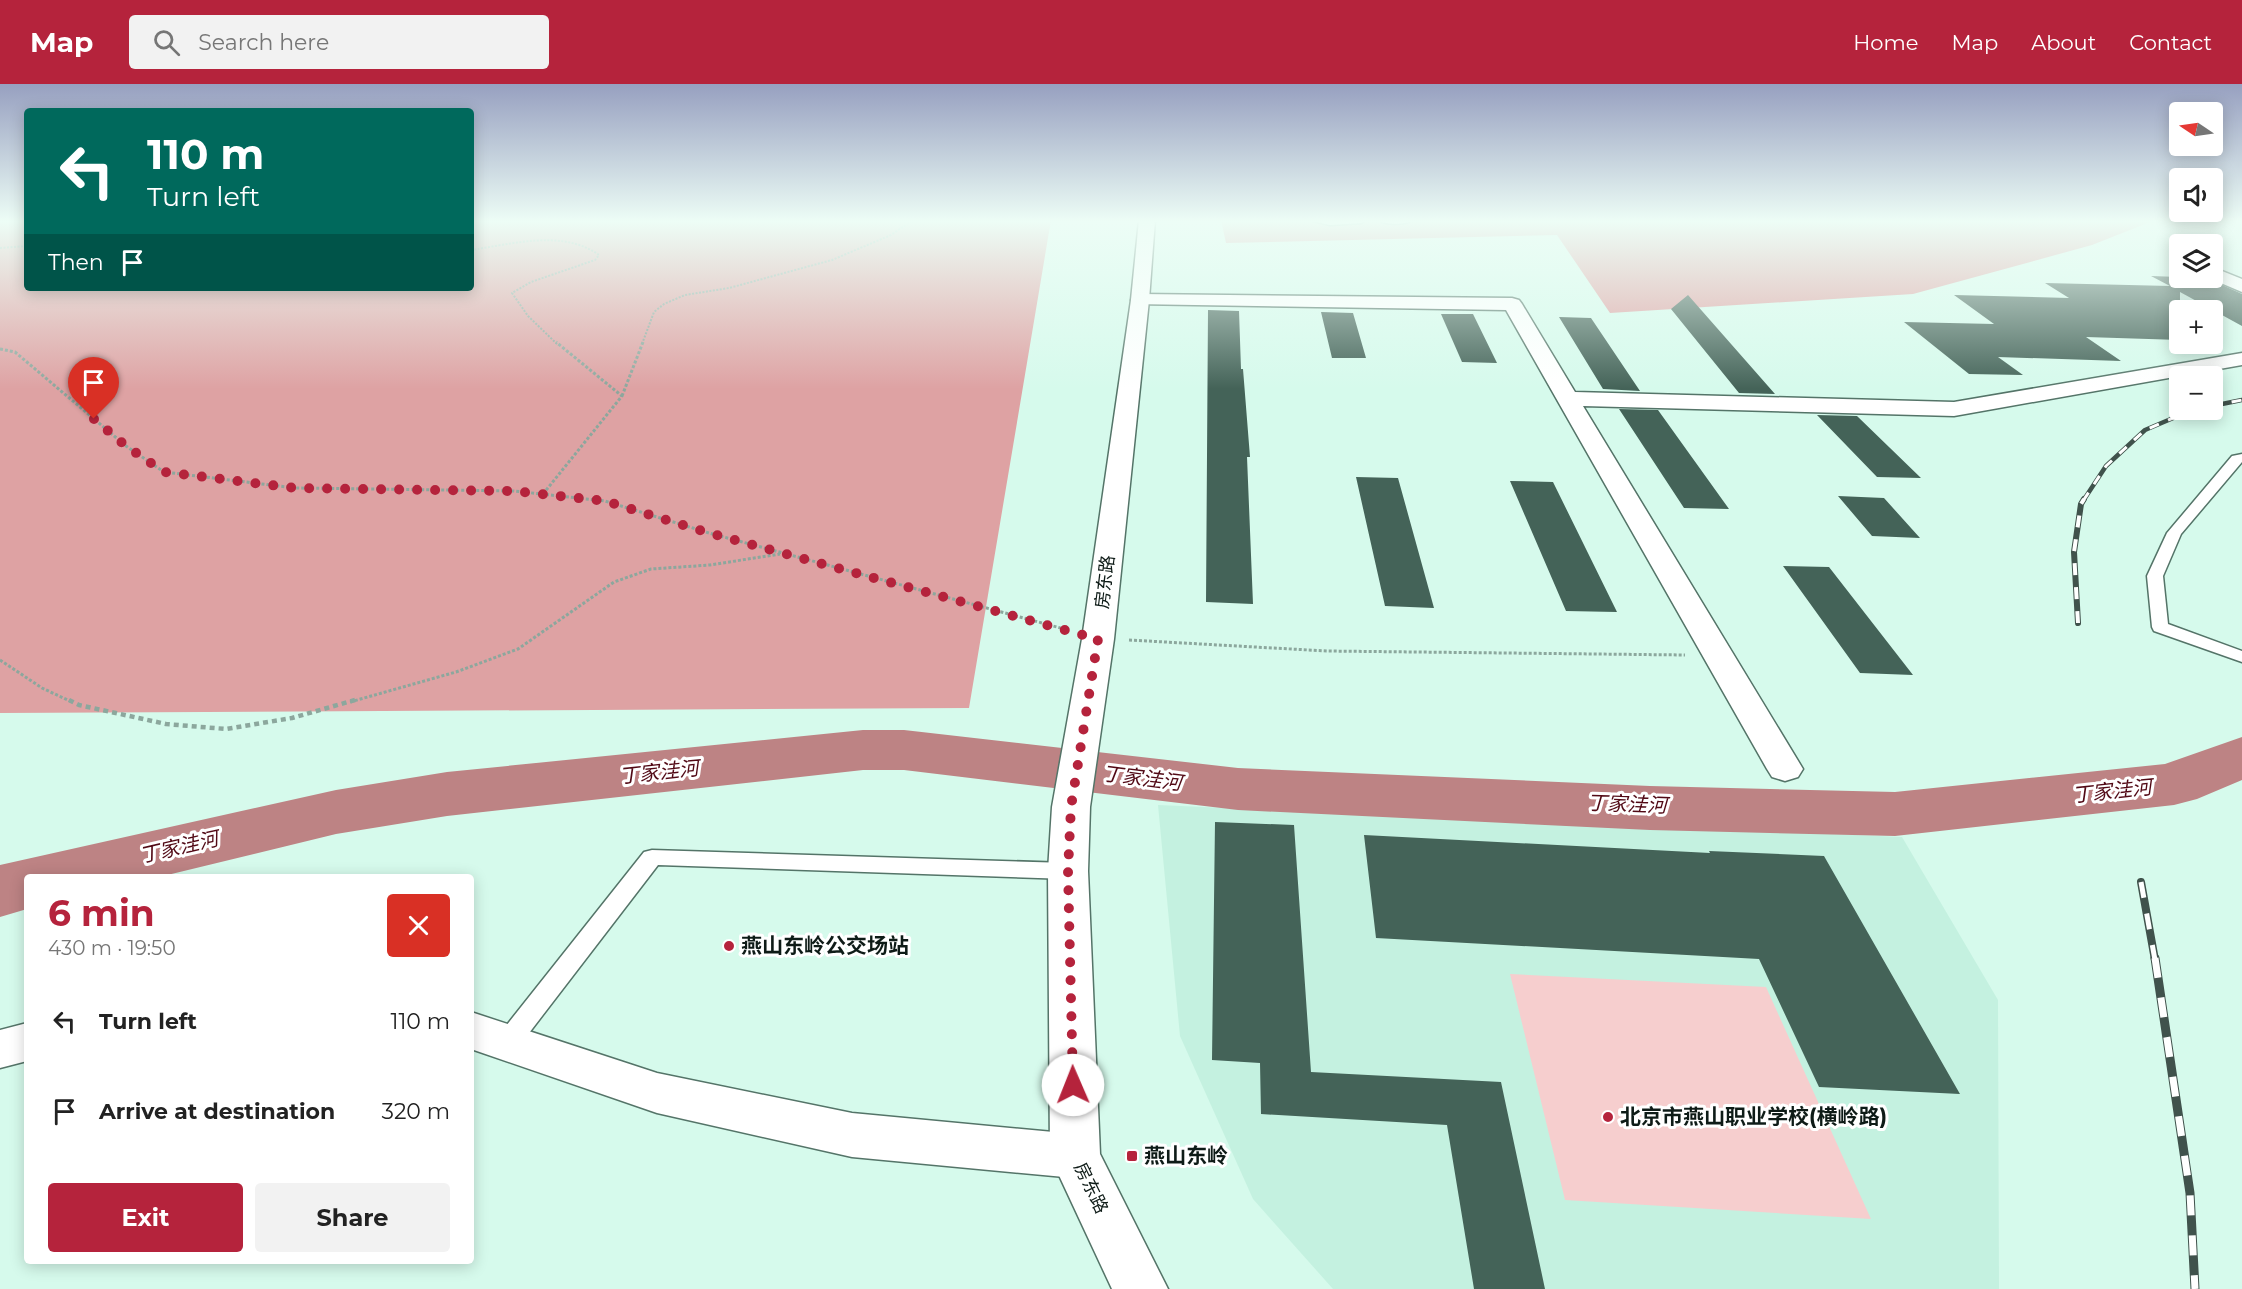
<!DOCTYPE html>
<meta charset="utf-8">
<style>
:root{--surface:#fff;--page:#f2f2f2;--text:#222;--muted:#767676;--accent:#b5233c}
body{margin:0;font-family:Montserrat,"Noto Sans SC",sans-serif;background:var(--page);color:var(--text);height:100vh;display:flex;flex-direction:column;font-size:22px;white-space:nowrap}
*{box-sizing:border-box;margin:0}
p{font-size:20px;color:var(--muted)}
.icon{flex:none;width:33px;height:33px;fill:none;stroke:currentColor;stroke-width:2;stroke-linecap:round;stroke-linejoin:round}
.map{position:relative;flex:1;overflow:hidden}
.drawer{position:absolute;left:24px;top:790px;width:450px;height:390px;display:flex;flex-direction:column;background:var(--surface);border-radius:6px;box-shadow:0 3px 15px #0003}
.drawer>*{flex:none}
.banner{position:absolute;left:24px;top:24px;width:450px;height:183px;border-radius:6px;box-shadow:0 3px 15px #0003;background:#00695c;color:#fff;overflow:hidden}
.needle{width:39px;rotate:283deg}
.fabs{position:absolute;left:2169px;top:18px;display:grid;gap:12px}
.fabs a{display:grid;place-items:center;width:54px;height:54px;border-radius:6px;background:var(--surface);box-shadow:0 3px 15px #0003;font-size:30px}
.pin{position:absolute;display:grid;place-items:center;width:51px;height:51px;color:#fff;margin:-62px -26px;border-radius:50% 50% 50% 0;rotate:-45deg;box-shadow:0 0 6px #0007}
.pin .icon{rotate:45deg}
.me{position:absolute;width:66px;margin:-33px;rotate:359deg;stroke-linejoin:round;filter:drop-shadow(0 0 4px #0008)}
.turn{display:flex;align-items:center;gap:21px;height:126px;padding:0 24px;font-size:27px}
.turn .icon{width:78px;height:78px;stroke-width:2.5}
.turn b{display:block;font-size:42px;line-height:51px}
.then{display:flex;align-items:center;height:57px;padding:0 24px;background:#0003;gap:12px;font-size:22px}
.round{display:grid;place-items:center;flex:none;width:63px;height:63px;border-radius:6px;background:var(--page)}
.summary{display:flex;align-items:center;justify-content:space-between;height:102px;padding:0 24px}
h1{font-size:36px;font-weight:700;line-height:45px;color:var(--accent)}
.button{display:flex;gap:12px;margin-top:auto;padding:12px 24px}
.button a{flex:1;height:69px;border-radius:6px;background:var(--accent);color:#fff;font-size:24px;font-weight:700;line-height:69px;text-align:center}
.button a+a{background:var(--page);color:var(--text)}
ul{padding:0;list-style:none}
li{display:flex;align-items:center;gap:18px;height:90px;padding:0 24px}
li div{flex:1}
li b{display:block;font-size:22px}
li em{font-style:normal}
header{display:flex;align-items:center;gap:36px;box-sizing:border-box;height:84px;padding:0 30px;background:var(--accent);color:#fff}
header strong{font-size:28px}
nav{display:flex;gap:33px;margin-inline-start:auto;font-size:21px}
.search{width:420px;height:54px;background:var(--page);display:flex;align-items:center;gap:15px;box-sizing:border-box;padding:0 21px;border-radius:6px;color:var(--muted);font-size:22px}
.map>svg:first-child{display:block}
</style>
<header>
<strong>Map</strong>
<div class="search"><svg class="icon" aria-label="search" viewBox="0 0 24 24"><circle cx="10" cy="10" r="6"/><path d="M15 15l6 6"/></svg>Search here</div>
<nav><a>Home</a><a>Map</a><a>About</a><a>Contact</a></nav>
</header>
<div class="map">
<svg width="2242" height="1205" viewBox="0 0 2242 1205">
<rect width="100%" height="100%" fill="#d6faec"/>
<path fill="#c4f1e0" d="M 1158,721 L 1902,753 L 1998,916 L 1999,1205 L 1333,1205 L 1253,1115 L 1180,952 Z"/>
<path fill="#f6cece" d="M 1510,890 L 1766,903 L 1871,1135 L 1565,1116 Z"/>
<path fill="#dea2a3" d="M 0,136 L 27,136 L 27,204 L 471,204 L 471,136 L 1051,136 L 969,624 L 0,629 Z
M 1221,136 L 2155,136 L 2092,161 L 1913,210 L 1610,229 L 1557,151 L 1226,159 Z"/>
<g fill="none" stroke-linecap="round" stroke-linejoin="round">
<path fill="#bd8384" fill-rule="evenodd" d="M 863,646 L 904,646 L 1238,684 L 1650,702 L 1895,708 L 2165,680 L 2242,653 L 2242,696 L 2197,715 L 2174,721 L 1895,752 L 1650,746 L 1238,726 L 904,686 L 863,686 L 447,732 L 336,750 L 155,794 L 27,794 L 27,825 L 0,833 L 0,781 L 336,706 L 447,688 Z"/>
</g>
<path fill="#446358" d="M 2151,192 L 2207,194 L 2242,210 L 2242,242 L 2180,208 L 2180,256 L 2086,253 L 2121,277 L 1998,273 L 2023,291 L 1969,290 L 1904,238 L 1994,240 L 1954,211 L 2069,214 L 2045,199 L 2170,202 Z
M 1688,211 L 1775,310 L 1739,309 L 1671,225 Z
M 1208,226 L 1239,227 L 1241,285 L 1243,285 L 1250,373 L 1247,373 L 1253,520 L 1206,518 Z
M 1321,228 L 1353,229 L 1366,274 L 1332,274 Z
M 1441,230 L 1473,230 L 1497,279 L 1462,278 Z
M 1559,233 L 1591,234 L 1640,307 L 1603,305 Z
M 1619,325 L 1658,326 L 1729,425 L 1684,424 Z
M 1817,331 L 1857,332 L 1921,394 L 1877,393 Z
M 1356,393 L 1398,394 L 1434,524 L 1385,522 Z
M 1510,397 L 1553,398 L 1617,528 L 1566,527 Z
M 1838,412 L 1884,414 L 1920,454 L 1872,452 Z
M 1783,482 L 1829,483 L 1913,591 L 1860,589 Z
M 1215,738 L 1294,741 L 1311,988 L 1501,998 L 1545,1205 L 1474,1205 L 1447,1041 L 1261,1030 L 1260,979 L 1212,976 Z
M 1364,751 L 1710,769 L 1709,767 L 1824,772 L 1960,1010 L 1819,1003 L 1759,875 L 1376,854 Z"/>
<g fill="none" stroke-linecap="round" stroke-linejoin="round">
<defs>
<path id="service" d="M 1309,136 L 1365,136 L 1361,139 L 1330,141 Z
M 1378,136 L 1413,136 C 1405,141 1386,141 1378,136 Z
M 2242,370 L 2242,378 L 2181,450 L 2163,492 L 2168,540 L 2242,567 L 2242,578 L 2154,547 L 2152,543 L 2147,492 L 2167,449 L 2232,372 Z
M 652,766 L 1068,779 L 1076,782 L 1079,787 L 1076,792 L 1068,795 L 658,781 L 516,966 L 507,969 L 498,966 L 494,959 L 498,952 L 644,768 Z"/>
<path id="minor" d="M 2212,183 L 2242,195 L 2242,208 L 2209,194 L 2212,194 Z
M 1140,210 L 1512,214 L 1519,216 L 1522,220 L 1575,308 L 1954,318 L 2242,269 L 2242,281 L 1954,332 L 1583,322 L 1803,685 L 1798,693 L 1785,697 L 1772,693 L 1767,685 L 1506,226 L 1133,220 L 1131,216 L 1133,212 Z"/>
<path id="tertiary" d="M 471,928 L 657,989 L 852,1029 L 1075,1050 L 1093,1056 L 1100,1072 L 1093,1088 L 1075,1094 L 852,1073 L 657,1029 L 471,965 Z
M 27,939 L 27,977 L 0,984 L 0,946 Z"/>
<path id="secondary" d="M 1139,136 L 1155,136 L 1149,216 L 1114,555 L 1090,723 L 1088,787 L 1100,1070 L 1168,1205 L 1112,1205 L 1050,1072 L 1048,787 L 1052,723 L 1082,555 L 1131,216 Z"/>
</defs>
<use href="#service" stroke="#547468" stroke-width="3"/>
<use href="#minor" stroke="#547468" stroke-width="3"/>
<use href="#tertiary" stroke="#547468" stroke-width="3"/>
<use href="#secondary" stroke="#547468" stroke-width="3"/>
<path stroke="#8ca79d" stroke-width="2" stroke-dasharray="2 1.5" stroke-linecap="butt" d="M 0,164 L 27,162
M 471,166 C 512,160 563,145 599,171 L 595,176 L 531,198 L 512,209 L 528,232 L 557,260
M 642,260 L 654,228 L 664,220 L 685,211 L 729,204 L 832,176 L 891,151 L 913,136"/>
<path stroke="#8ca79d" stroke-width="3" stroke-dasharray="3 2" stroke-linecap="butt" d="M 0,265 L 15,268 L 126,362 L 164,388 L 295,404 L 514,407 L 605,417 L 709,449 L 1068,546
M 622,312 L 643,258
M 543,410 L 622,312 L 556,258
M 1129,556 L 1327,567 L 1685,571
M 0,576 L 42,604 L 72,618
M 350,618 L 456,588 L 518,565 L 614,498 L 651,485 L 710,481 L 780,470"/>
<path stroke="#8ca79d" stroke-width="4.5" stroke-dasharray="5 4" stroke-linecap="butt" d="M 69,616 L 79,621 L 166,640 L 226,645 L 292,634 L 355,616"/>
<use href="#service" fill="#fff" fill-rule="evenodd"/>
<use href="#minor" fill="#fff" fill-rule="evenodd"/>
<use href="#tertiary" fill="#fff" fill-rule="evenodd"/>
<use href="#secondary" fill="#fff" fill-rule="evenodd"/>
<defs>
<path id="rail-far3" d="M 2212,322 L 2242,316
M 2083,417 L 2106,382 L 2145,346 L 2192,326"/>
<path id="rail-far2" d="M 2078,539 L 2074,468 L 2081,420 L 2084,415"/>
<path id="rail-far1" d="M 2141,798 L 2155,876"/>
<path id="rail" d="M 2155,874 L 2190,1109 L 2195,1205"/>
</defs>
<use href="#rail-far3" stroke="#40524c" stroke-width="4.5"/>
<use href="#rail-far2" stroke="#40524c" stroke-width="6"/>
<use href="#rail-far1" stroke="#40524c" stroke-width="8"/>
<use href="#rail" stroke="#40524c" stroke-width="9"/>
<use href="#rail-far3" stroke="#fff" stroke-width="3" stroke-dasharray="10" stroke-linecap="butt"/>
<use href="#rail-far2" stroke="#fff" stroke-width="4" stroke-dasharray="12" stroke-linecap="butt"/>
<use href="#rail-far1" stroke="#fff" stroke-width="5" stroke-dasharray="16" stroke-linecap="butt"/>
<use href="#rail" stroke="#fff" stroke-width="7" stroke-dasharray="20" stroke-linecap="butt"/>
</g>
<linearGradient id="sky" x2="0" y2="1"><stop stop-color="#97a0c0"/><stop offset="0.45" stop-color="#edfdf6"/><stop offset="1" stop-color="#edfdf6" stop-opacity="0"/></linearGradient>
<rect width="2242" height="305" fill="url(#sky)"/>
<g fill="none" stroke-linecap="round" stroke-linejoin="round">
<path stroke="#b5233c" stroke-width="10" stroke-dasharray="0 18" d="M 94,335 L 126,362 L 164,388 L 295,404 L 514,407 L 605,417 L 709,449 L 1098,555 L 1071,723 L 1068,787 L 1073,1001"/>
</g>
<g fill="#b5233c" stroke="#fff" stroke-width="2">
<circle cx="729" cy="862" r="6"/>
<circle cx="1608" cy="1033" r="6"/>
<rect x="1126" y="1066" width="12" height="12" rx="3"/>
</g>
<g text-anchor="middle" stroke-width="6" stroke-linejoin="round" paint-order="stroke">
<g font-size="18" fill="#0e1b17" stroke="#fff">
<text transform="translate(1105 498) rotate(-83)" y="6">房东路</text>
<text transform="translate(1091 1104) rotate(64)" y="6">房东路</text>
</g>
<g font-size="20" font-style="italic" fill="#510915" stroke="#fff">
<text transform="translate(659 688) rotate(-6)" y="7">丁家洼河</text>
<text transform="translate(1142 694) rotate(7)" y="7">丁家洼河</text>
<text transform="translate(2112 707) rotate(-6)" y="7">丁家洼河</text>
<text transform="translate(1627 720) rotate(2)" y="7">丁家洼河</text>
<text transform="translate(179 763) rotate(-13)" y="7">丁家洼河</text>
</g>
<g font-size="21" font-weight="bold" fill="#0e1b17" stroke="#fff" text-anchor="start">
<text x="741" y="869">燕山东岭公交场站</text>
<text x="1620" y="1040">北京市燕山职业学校(横岭路)</text>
<text x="1144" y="1079">燕山东岭</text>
</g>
</g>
</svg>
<div class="fabs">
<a><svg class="needle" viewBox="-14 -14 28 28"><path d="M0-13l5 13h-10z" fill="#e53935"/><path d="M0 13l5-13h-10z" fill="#767676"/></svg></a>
<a><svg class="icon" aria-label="sound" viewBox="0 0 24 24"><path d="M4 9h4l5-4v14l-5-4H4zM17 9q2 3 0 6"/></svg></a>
<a><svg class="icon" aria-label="layers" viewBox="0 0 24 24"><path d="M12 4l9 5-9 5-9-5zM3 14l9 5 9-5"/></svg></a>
<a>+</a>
<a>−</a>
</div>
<div class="pin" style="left:94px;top:335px;background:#d93025"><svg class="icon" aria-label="arrive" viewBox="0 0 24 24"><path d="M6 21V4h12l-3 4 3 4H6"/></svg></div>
<svg class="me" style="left:1073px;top:1001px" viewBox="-20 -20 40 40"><circle r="19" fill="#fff"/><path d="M0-13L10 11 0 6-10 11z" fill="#b5233c"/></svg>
<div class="banner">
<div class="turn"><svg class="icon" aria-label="left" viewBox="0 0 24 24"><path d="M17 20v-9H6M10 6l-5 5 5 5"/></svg><div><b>110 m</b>Turn left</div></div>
<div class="then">Then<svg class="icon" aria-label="arrive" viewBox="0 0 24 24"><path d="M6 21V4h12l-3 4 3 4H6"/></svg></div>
</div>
<section class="drawer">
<div class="summary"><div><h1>6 min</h1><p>430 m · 19:50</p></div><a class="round" style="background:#d93025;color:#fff"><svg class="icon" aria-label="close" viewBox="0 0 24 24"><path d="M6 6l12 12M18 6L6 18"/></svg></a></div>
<ul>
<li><svg class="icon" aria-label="left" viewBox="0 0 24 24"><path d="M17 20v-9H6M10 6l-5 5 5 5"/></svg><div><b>Turn left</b></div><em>110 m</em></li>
<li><svg class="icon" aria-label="arrive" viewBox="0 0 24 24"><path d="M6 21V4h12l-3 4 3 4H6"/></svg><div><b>Arrive at destination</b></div><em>320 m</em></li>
</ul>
<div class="button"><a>Exit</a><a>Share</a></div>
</section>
</div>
